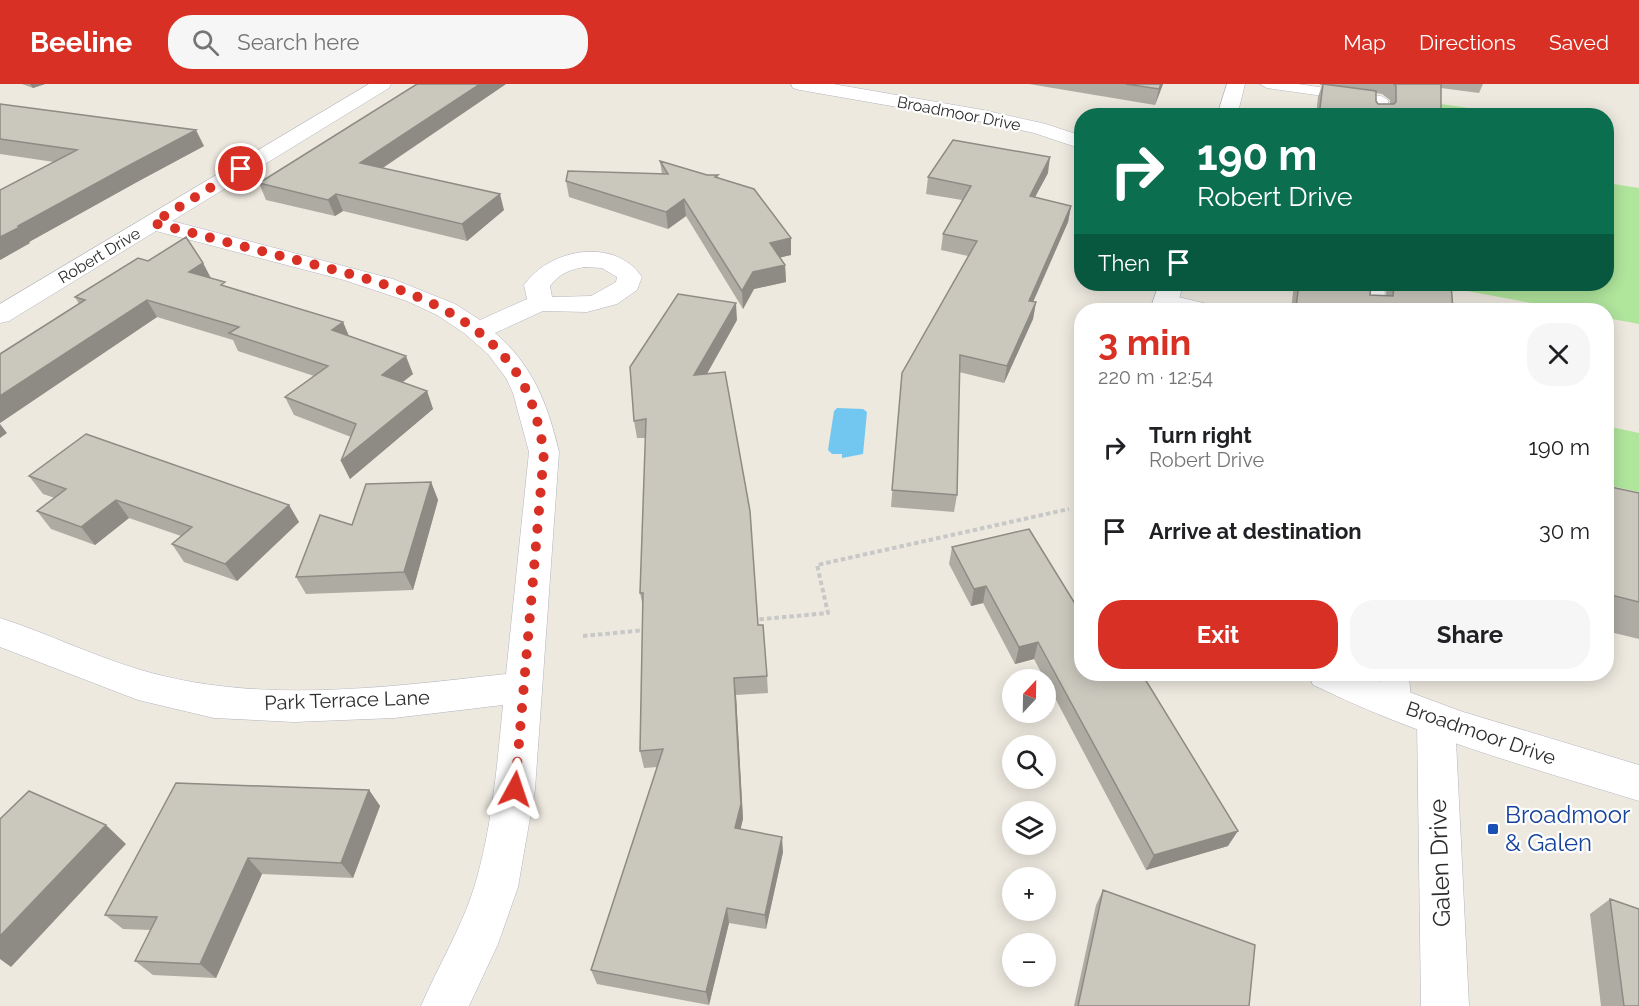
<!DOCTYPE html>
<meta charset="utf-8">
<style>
:root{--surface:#fff;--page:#f6f6f6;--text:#202124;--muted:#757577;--accent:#d93025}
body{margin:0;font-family:Raleway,sans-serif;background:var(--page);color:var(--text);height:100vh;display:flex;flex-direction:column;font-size:22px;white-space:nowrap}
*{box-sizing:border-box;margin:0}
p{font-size:20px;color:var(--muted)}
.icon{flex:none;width:33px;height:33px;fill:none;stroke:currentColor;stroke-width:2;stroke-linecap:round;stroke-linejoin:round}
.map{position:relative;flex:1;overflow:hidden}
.panel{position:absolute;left:1074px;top:219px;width:540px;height:378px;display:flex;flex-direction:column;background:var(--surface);border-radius:24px;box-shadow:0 3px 15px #0003}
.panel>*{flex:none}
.guide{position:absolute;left:1074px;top:24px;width:540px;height:183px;border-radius:24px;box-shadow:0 3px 15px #0003;background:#0b6e4f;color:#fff;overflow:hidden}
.needle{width:39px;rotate:22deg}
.controls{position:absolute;left:1002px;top:585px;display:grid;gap:12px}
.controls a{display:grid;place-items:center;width:54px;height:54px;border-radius:50%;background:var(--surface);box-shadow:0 3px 15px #0003;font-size:30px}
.pin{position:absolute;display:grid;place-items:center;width:51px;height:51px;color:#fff;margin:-26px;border:3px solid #fff;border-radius:50%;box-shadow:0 2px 6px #0007}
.me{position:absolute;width:66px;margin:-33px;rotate:5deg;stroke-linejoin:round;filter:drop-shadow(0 0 4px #0008)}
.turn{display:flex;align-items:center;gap:21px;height:126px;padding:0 24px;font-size:27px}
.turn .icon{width:78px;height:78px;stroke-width:2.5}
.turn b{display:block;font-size:42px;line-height:51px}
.then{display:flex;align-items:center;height:57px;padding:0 24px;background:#0003;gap:12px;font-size:22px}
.round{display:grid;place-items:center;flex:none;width:63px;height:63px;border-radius:24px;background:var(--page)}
.headline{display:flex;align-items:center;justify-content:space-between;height:102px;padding:0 24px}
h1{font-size:36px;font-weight:700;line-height:45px;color:var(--accent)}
.button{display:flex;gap:12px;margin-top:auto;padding:12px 24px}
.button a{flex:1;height:69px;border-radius:24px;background:var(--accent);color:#fff;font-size:24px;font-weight:700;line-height:69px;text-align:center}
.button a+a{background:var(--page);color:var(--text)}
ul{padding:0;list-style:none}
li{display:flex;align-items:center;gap:18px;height:84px;padding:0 24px}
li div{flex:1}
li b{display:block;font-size:22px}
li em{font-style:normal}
header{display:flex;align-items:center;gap:36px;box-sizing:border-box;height:84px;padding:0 30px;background:var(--accent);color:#fff}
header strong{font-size:28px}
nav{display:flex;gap:33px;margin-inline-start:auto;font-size:21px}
.search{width:420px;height:54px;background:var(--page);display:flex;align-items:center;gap:15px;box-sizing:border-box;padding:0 21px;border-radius:24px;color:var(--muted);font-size:22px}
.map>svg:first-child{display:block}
</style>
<header>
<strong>Beeline</strong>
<div class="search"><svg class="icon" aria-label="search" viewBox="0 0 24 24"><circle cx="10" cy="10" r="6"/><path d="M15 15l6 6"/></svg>Search here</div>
<nav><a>Map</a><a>Directions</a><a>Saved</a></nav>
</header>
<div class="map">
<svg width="1639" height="922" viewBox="0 0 1639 922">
<rect width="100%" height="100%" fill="#eee9df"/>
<path fill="#b0e59c" d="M 1441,20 L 1516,31 L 1441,31 Z
M 1607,99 L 1639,104 L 1639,240 L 1607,234 L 1606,226 L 1568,226 L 1451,204 L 1451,200 L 1606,200 Z
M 1607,342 L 1639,349 L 1639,408 L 1607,401 Z"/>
<path fill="#72c7f0" d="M 837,324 L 863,325 L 867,328 L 863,370 L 842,374 L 842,370 L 832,370 L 828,366 L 834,327 Z"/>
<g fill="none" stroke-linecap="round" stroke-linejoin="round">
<defs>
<path id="service" d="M 1260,0 L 1298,0 L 1381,12 L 1388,16 L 1388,32 L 1372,32 L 1373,19 L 1267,4 Z
M 1366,200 L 1385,200 L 1384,226 L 1364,226 Z
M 1166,210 L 1216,222 L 1219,226 L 1186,226 L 1159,220 L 1156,216 L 1159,212 Z
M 1381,590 L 1409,590 L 1411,620 L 1406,629 L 1396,632 L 1386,629 L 1381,620 Z"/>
<path id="minor" d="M 369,0 L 391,0 L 389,4 L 172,137 L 393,195 L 455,220 L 480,236 L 527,215 L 524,201 C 550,164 615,153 642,193 L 637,206 L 617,220 L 587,228 L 543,227 L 495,249 C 533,281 548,321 559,368 L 535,705 L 518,803 L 498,860 L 469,922 L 421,922 C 438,882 461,845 474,804 C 492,745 497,682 503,621 L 394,634 L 294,638 L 214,634 L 138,616 L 0,563 L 0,534 C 47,549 93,572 141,586 C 259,621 387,603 506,590 L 529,368 L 513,309 L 506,294 L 488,270 L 464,249 L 437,231 L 407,217 L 344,196 L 156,147 L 9,237 L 0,239 L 0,220 ZM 585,183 L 602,184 L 617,193 L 616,198 L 591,212 L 552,213 L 550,202 C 559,190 570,185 585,183 Z
M 1227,0 L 1245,0 L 1237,32 L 1217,32 Z
M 1436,620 L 1450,624 L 1455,636 L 1469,922 L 1421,922 L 1417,636 L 1422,624 Z"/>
<path id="tertiary" d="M 791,0 L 833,0 L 983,26 L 1046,40 L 1082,52 L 1082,65 L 1034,49 L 983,38 L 800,6 L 793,4 Z
M 1159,200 L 1183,200 L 1176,226 L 1150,226 Z
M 1308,590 L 1361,590 L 1460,627 L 1639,681 L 1639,717 C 1532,684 1423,654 1322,605 L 1313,601 Z"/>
</defs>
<use href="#service" stroke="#b3b4c0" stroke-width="1"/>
<use href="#minor" stroke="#b3b4c0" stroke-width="1"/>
<use href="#tertiary" stroke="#b3b4c0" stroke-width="1"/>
<path stroke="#c8c8c8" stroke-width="4" stroke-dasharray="4.5 3" stroke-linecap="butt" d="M 752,536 L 828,529 L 817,481 L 1069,425
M 583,552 L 646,546"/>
<use href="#service" fill="#fff" fill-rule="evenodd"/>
<use href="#minor" fill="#fff" fill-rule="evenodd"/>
<use href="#tertiary" fill="#fff" fill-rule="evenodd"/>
</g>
<path fill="#aeaba3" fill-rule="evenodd" d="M 22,0 L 45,0 L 33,4 Z
M 506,0 L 383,84 L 504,126 L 467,157 L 343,127 L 335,132 L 266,116 L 259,99 Z
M 1029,0 L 1163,0 L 1155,21 Z
M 1320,0 L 1483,0 L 1479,9 L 1441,4 L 1441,32 L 1316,32 L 1318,13 L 1322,1 L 1320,1 ZM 1376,9 L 1382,10 L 1390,16 L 1390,20 L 1378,20 L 1376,17 Z
M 0,20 L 204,62 L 137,98 L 29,158 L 30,159 L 0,176 L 54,78 L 0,70 Z
M 660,77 L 707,91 L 718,91 L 718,94 L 791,154 L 791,171 L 780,173 L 785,181 L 786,198 L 754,205 L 743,225 L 686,132 L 668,145 L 569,113 L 566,97 L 662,90 Z
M 1048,89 L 1035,113 L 1071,122 L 1068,138 L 1033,218 L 1036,218 L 1033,235 L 1004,299 L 959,288 L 957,411 L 954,428 L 891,423 L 902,289 L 968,172 L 941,166 L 943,150 L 962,116 L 926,110 L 928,93 Z
M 148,177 L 203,179 L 210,194 L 227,203 L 343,238 L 349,252 L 413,290 L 402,298 L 427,307 L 433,325 L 350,395 L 341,377 L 351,353 L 294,331 L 285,313 L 314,292 L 238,267 L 233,256 L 157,233 L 0,339 L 0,270 L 79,220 L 75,213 Z
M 1294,200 L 1371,200 L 1370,211 L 1386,211 L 1387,200 L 1451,200 L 1453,226 L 1291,226 Z
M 737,236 L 707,290 L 767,592 L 768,609 L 736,611 L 743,735 L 740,745 L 783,768 L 766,845 L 729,839 L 709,921 L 597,900 L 591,886 L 658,683 L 644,684 L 640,667 L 643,523 L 640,509 L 646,354 L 637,354 L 634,337 Z
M 29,392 L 289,421 L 299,438 L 237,497 L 184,478 L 172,460 L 181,452 L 129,434 L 95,461 L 51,445 L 37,427 L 55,414 L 43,410 Z
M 431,398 L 438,416 L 413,506 L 306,510 L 296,493 L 352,441 Z
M 1606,402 L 1639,409 L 1639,555 L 1606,547 Z
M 952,463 L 1082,590 L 1228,762 L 1146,786 L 1046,597 L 1046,596 L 1045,596 L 1034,575 L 1015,580 L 983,519 L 971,522 L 949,480 Z
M 369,706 L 380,722 L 353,794 L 262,790 L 216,894 L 153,891 L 135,877 L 151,846 L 123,845 L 105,831 Z
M 1103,806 L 1249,922 L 1074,922 L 1096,821 Z
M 1610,815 L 1639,922 L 1601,922 L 1590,830 Z"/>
<path fill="#8d8b84" d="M 30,0 L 45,0 L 33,4 Z
M 480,0 L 506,0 L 366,95 L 360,79 Z
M 1161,0 L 1163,0 L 1155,21 L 1159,5 Z
M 196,46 L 204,62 L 137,98 L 29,158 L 30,159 L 0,176 L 0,153 L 18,142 L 128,82 Z
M 1050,73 L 1048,89 L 1027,128 L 1030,112 Z
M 336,110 L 343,127 L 335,132 L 328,116 Z
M 500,110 L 504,126 L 467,157 L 462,140 Z
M 684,115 L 686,132 L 668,145 L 666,128 Z
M 1071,122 L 1068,138 L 1026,234 L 1029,217 Z
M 791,154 L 791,171 L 770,176 L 770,159 Z
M 203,179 L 212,196 L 189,188 Z
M 785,181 L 786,198 L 754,205 L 743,225 L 742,207 L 753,188 Z
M 147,216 L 157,233 L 0,339 L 0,312 Z
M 1036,218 L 1033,235 L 1004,299 L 1007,282 Z
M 736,219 L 737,236 L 696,309 L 694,291 Z
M 343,238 L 350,255 L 332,246 Z
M 406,272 L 413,290 L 389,309 L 382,291 Z
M 427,307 L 433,325 L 350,395 L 341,377 Z
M 0,340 L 7,349 L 0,354 Z
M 431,398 L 438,416 L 413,506 L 404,488 Z
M 116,416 L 129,434 L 95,461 L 81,443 Z
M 289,421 L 299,438 L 237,497 L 225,480 Z
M 986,502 L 983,519 L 971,522 L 974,505 Z
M 1038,558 L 1034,575 L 1015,580 L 1019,563 Z
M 734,594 L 736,611 L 743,735 L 737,760 L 735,744 Z
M 369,706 L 380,722 L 353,794 L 341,779 Z
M 106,741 L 126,760 L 11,883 L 0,875 L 0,852 Z
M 1238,747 L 1228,762 L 1146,786 L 1154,771 Z
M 782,753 L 783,768 L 766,845 L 765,831 Z
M 248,774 L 262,790 L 216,894 L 200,880 Z
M 727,824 L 729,839 L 709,921 L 706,908 Z"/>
<path fill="#cac7bd" stroke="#8d8b84" stroke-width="1.5" d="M 417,0 L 480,0 L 360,79 L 500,110 L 462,140 L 336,110 L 328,116 L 259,99 Z
M 1126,0 L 1161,0 L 1159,5 Z
M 1323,0 L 1376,7 L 1376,17 L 1378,20 L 1394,20 L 1396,18 L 1396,2 L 1394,0 L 1441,0 L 1441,32 L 1388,32 L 1364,28 L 1364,32 L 1319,32 Z
M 0,20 L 196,46 L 128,82 L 18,142 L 20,143 L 0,153 L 0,106 L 77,66 L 0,55 Z
M 953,56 L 1050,73 L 1030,112 L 1071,122 L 1029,217 L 1036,218 L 1007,282 L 960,271 L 957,411 L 892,406 L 902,289 L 977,157 L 943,150 L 971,102 L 928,93 Z
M 660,77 L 707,91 L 718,91 L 715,93 L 754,105 L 791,154 L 770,159 L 785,181 L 753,188 L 742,207 L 684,115 L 666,128 L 566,97 L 568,87 L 668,90 Z
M 186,153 L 203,179 L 189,188 L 225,198 L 221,201 L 343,238 L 332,246 L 406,272 L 382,291 L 427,307 L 341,377 L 356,340 L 285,313 L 328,282 L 229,249 L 239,243 L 147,216 L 0,312 L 0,270 L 85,216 L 75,213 L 138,174 L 148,177 Z
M 1299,200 L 1371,200 L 1370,211 L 1393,212 L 1394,200 L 1451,200 L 1453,226 L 1312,226 L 1296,223 Z
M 678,210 L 736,219 L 694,291 L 725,288 L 750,427 L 758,541 L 763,541 L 767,592 L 734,594 L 741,720 L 735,744 L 782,753 L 765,831 L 727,824 L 706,908 L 591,886 L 663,665 L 640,667 L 643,509 L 640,509 L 646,335 L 634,337 L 630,283 Z
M 86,350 L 289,421 L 225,480 L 172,460 L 192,443 L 116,416 L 81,443 L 37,427 L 66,405 L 29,392 Z
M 431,398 L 404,488 L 296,493 L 320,431 L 352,441 L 366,400 Z
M 1606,402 L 1639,409 L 1639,518 L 1607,510 Z
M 1029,445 L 1082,531 L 1082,590 L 1118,590 L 1119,591 L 1126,590 L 1142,590 L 1238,747 L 1154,771 L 1038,558 L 1019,563 L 986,502 L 974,505 L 952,463 Z
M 176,699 L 369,706 L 341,779 L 248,774 L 200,880 L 135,877 L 157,833 L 105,831 Z
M 29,707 L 106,741 L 0,852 L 0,735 Z
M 1103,806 L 1255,861 L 1249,922 L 1078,922 Z
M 1610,815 L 1639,825 L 1639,922 L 1624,922 Z"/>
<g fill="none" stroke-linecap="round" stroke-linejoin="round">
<path stroke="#d93025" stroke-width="10" stroke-dasharray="0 18" d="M 241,85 L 153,139 C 197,150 241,162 285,173 C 368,195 468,214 518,291 C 533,315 539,341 544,368 L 515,705"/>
</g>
<rect fill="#1a4fb4" stroke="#fff" stroke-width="2" x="1487" y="739" width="12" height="12" rx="3"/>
<g text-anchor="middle" stroke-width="4.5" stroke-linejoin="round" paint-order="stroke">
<g font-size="16" fill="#2d2d2d" stroke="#fff">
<text transform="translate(959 29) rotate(11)" y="6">Broadmoor Drive</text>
<text transform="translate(99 171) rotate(-31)" y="6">Robert Drive</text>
</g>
<g font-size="20" fill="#2d2d2d" stroke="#fff">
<text transform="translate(347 616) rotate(-2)" y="7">Park Terrace Lane</text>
<text transform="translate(1481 649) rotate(19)" y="7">Broadmoor Drive</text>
</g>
<g font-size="24" fill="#164399" stroke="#fff" text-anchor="start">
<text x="1505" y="739">Broadmoor<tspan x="1505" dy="28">&amp; Galen</tspan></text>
</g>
<g font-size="24" fill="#2d2d2d" stroke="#fff">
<text transform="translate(1440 779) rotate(-92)" y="8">Galen Drive</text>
</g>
</g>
</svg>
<div class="controls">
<a><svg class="needle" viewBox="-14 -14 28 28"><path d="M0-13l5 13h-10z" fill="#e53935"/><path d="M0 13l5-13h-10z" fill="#757577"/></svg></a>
<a><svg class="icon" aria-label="search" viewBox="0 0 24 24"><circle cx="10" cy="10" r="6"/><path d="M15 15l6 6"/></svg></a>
<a><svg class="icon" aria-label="layers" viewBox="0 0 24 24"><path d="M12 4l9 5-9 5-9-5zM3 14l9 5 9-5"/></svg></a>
<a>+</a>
<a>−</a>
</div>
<div class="pin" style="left:241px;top:85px;background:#d93025"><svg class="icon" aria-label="arrive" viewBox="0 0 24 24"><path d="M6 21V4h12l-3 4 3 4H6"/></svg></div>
<svg class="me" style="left:515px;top:705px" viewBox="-20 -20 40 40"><path d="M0-17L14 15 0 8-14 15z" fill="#d93025" stroke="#fff" stroke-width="4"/></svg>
<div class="guide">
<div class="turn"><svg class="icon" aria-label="right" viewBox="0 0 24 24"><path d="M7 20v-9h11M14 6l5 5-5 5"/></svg><div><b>190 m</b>Robert Drive</div></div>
<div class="then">Then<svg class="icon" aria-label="arrive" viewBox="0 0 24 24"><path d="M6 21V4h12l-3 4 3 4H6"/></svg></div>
</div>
<section class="panel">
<div class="headline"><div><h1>3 min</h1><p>220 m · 12:54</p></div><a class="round"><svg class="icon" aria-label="close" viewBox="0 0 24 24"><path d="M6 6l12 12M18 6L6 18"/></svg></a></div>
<ul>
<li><svg class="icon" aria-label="right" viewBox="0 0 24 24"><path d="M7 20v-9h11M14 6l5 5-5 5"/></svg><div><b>Turn right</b><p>Robert Drive</p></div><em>190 m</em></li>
<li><svg class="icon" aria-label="arrive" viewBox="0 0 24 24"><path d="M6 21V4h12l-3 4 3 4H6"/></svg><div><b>Arrive at destination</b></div><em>30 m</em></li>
</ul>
<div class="button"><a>Exit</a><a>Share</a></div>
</section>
</div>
